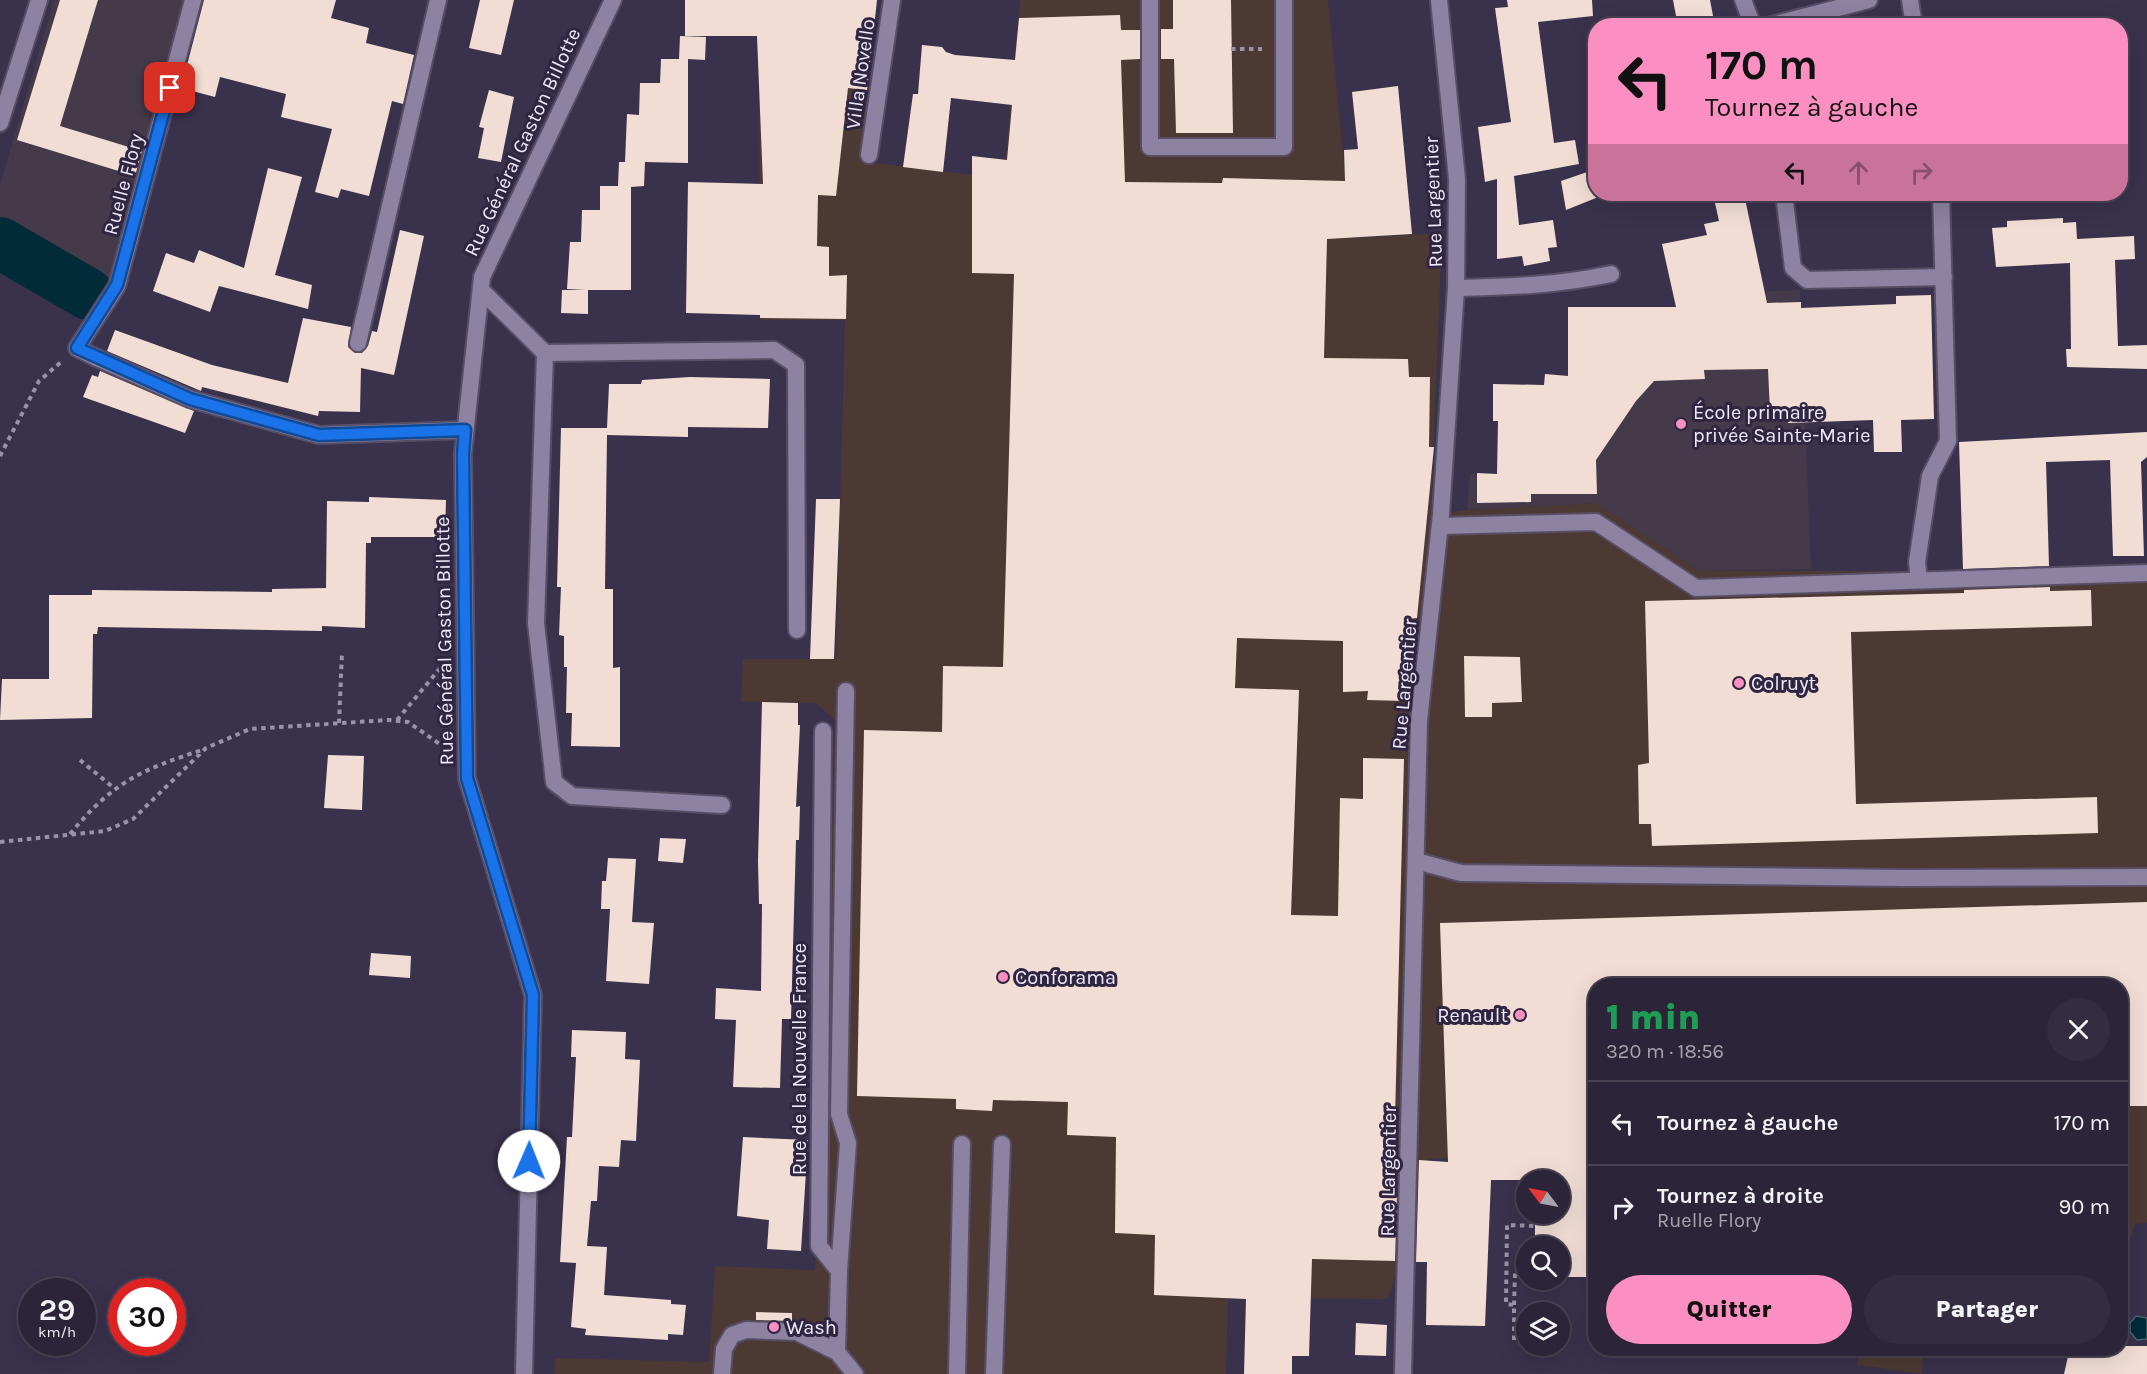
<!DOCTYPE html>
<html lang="fr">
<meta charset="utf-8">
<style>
:root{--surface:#2c2539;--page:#342d41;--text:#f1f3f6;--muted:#a6a5ae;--line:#484253;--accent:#fc8fc1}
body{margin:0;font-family:Karla,sans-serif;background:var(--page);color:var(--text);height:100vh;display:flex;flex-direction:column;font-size:22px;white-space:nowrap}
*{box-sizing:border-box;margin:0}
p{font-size:20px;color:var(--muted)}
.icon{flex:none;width:33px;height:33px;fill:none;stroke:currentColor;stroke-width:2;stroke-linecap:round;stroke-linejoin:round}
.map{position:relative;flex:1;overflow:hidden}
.side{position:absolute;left:1588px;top:978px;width:540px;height:378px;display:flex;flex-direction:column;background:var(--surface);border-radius:24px;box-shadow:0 6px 24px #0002,0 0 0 2px var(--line)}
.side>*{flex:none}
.banner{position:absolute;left:1588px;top:18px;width:540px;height:183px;border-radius:24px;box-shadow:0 6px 24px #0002,0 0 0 2px var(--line);background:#fc8fc1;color:#111;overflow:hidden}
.needle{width:39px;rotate:302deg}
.tools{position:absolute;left:1516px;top:1170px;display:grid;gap:12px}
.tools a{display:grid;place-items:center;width:54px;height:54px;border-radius:50%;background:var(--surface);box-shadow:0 6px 24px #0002,0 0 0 2px var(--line);font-size:30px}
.speed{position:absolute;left:18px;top:1278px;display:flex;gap:12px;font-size:30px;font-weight:700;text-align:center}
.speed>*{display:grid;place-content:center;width:78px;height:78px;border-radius:50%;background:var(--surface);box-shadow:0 6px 24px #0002,0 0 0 2px var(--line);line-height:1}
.speed small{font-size:15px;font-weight:400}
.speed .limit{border:9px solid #d22;background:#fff;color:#111}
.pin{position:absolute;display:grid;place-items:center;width:51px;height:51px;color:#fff;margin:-26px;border-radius:12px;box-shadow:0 3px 9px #0006}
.me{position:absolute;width:66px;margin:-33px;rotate:1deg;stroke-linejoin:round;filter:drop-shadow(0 0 4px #0008)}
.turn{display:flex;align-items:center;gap:21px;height:126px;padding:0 18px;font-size:27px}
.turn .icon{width:78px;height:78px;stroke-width:2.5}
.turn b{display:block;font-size:42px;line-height:51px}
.lanes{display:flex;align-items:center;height:57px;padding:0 18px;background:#0003;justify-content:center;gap:30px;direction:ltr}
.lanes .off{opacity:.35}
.round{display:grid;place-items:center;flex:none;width:63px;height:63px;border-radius:32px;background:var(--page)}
.head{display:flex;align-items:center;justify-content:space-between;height:102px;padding:0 18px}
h1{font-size:36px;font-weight:800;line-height:45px;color:#1e9e55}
.cta{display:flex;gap:12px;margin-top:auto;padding:12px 18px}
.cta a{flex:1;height:69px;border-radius:36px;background:var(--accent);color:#111;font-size:24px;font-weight:800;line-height:69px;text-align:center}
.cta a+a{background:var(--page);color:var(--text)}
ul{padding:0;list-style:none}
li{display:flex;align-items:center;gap:18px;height:84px;padding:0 18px;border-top:2px solid var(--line)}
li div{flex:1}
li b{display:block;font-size:22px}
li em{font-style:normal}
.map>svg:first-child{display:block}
</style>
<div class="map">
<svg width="2147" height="1374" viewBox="0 0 2147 1374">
<rect width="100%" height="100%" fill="#3a314c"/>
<path fill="#4c3933" d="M 769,0 L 877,0 L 860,161 L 1004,179 L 1020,0 L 1328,0 L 1351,238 L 1442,233 L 1431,515 L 1467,510 L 1596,503 L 1699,571 L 2147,571 L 2147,1223 L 2135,1224 L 2121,1266 L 2121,986 L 1596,986 L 1596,1152 L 1428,1159 L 1388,1299 L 1228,1298 L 1226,1374 L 554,1374 L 555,1358 L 709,1362 L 715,1266 L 815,1270 L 826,1036 L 835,720 L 816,703 L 741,702 L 743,659 L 836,659 L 845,320 L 760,320 L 759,76 Z
M 1858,1349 L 1923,1349 L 1922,1374 L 1857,1365 Z"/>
<path fill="#443a49" d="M 54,0 L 192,0 L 116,279 L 97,291 L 0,234 L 0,185 Z
M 1800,290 L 1811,569 L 1699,571 L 1596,503 L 1467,510 L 1470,474 L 1556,473 L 1556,375 L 1678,371 L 1728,293 Z"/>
<path fill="#012b39" stroke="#486473" stroke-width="1.5" d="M 2136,1316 L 2147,1318 L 2147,1339 L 2137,1340 L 2130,1332 L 2130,1323 Z"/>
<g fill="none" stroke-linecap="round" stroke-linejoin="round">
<path stroke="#012b39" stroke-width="52" d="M 0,243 L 88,294"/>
</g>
<path fill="#f1ddd4" d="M 60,0 L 98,0 L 60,126 L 142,151 L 135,176 L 17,140 Z
M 204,0 L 336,0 L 331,18 L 369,28 L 366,43 L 414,55 L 403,104 L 392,101 L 369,196 L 341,189 L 338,198 L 315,192 L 332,129 L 281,117 L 286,94 L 220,77 L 215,97 L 181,88 Z
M 480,0 L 514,0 L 501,55 L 469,48 Z
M 685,0 L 877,0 L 867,90 L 848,88 L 836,196 L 818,195 L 817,246 L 829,247 L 829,276 L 847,275 L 846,319 L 760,318 L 760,315 L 686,313 L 688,182 L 763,184 L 757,36 L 685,36 Z
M 1173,0 L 1231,0 L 1233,133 L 1176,133 L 1174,59 L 1161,59 L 1161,29 L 1173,29 Z
M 1507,0 L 1592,0 L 1593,16 L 1538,22 L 1554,143 L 1575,140 L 1579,164 L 1514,176 L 1519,225 L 1553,220 L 1557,247 L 1548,248 L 1550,261 L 1524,266 L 1522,256 L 1497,259 L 1497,179 L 1485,182 L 1478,127 L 1511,122 L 1495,8 L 1508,7 Z
M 1673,0 L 1710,0 L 1715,26 L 1678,26 Z
M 1120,15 L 1121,30 L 1140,30 L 1140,59 L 1121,60 L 1125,182 L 1222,183 L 1223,178 L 1345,181 L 1344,150 L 1358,149 L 1352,92 L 1398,86 L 1412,234 L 1327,239 L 1324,358 L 1408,359 L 1409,377 L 1430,377 L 1429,447 L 1434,447 L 1417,618 L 1406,619 L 1404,701 L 1367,700 L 1368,691 L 1343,692 L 1343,641 L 1237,638 L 1235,688 L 1299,690 L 1291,915 L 1338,916 L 1340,798 L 1363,799 L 1363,758 L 1404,759 L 1394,1159 L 1398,1159 L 1395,1261 L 1312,1259 L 1309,1356 L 1292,1356 L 1292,1374 L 1244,1374 L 1246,1299 L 1154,1295 L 1155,1235 L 1115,1233 L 1116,1137 L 1067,1135 L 1068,1102 L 993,1100 L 992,1111 L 956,1109 L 956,1099 L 857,1096 L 864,730 L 942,732 L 943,666 L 1003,667 L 1014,274 L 972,273 L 972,156 L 1007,160 L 1012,105 L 951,98 L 943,172 L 903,167 L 913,94 L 918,94 L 922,45 L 942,47 L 946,52 L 955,55 L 1015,60 L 1019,18 Z
M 680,36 L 706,37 L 705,60 L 688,59 L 688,163 L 645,162 L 644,186 L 631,187 L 631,290 L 588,290 L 588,314 L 561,313 L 562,290 L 585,290 L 567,289 L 570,242 L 581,242 L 582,210 L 600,210 L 600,186 L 618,186 L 619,162 L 625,162 L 627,114 L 639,115 L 640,83 L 660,83 L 661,59 L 679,59 Z
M 489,90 L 514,97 L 501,162 L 478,158 L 484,128 L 479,127 Z
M 268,168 L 302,177 L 275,275 L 312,285 L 308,309 L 219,286 L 210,312 L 153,291 L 166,253 L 194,263 L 199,250 L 244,268 Z
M 1596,169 L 1596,198 L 1566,210 L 1561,181 Z
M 1713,194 L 1744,194 L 1767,303 L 1801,302 L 1801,308 L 1896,304 L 1896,296 L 1931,295 L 1934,419 L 1901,420 L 1902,452 L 1874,452 L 1873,420 L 1788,423 L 1788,410 L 1770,411 L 1768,369 L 1704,370 L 1705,379 L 1654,381 L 1636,401 L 1596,460 L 1597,494 L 1531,494 L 1531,502 L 1477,503 L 1477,473 L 1497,474 L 1498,421 L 1493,421 L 1493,384 L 1544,385 L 1545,374 L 1568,376 L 1568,307 L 1676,307 L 1662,244 L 1707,235 L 1704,224 L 1719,221 Z
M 2063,218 L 2063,223 L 2076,222 L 2077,239 L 2134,236 L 2135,259 L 2115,260 L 2118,346 L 2147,345 L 2147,369 L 2067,367 L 2066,349 L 2071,349 L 2070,263 L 1996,267 L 1992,228 L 2007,227 L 2007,221 Z
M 400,230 L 424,236 L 394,375 L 361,368 L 360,412 L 319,411 L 318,416 L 202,387 L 201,391 L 107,351 L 115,330 L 212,365 L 288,383 L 303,318 L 351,327 L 348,347 L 355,353 L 362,353 L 368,346 L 372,331 L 377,332 Z
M 100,371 L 194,411 L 185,433 L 83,397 L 92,375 L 98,377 Z
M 690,377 L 770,379 L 768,428 L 688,427 L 688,437 L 607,435 L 605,589 L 613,589 L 613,668 L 620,667 L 620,747 L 571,746 L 572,713 L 566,713 L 567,667 L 564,667 L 564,636 L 559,635 L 561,587 L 557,587 L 561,428 L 607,428 L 609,384 L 641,384 L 642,380 Z
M 2147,432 L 2147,457 L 2141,462 L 2144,556 L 2113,556 L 2110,460 L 2046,462 L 2049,566 L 1963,569 L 1959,442 Z
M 369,497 L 446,500 L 445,537 L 371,537 L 371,543 L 366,543 L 365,628 L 322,626 L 322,631 L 98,627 L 97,634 L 93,634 L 92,718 L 0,720 L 2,679 L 49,679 L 49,595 L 92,595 L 92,590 L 272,592 L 272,589 L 326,588 L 327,501 L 369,502 Z
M 816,499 L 840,499 L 834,659 L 810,659 Z
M 2050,587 L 2050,591 L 2091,590 L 2092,626 L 1851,632 L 1856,804 L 2097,797 L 2098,833 L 1652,846 L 1651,824 L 1639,824 L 1638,765 L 1649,763 L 1645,601 L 1964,593 L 1964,590 Z
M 1464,656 L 1520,657 L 1522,702 L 1492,703 L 1492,717 L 1465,717 Z
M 762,702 L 798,703 L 798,725 L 800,725 L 796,807 L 800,806 L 799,840 L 796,840 L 791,1019 L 782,1019 L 780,1088 L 733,1087 L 736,1020 L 715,1019 L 716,988 L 761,991 L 762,904 L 759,904 L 758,861 Z
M 328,755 L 364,756 L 362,810 L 324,808 Z
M 660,838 L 686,839 L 683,863 L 658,861 Z
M 608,858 L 636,859 L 632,922 L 654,923 L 649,984 L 606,981 L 610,909 L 601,909 L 602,881 L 606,881 Z
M 2147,902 L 2147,1106 L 2121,1106 L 2121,986 L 1596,986 L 1596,1277 L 1560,1277 L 1560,1246 L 1535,1246 L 1535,1214 L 1560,1214 L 1560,1180 L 1491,1180 L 1485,1326 L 1426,1325 L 1427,1262 L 1416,1262 L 1419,1160 L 1448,1162 L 1440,923 Z
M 371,953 L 411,956 L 410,978 L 369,975 Z
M 572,1030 L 626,1032 L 625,1059 L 640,1060 L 636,1141 L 621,1140 L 619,1167 L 599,1166 L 597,1201 L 591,1201 L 587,1246 L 607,1247 L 604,1295 L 671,1300 L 671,1304 L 686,1305 L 683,1335 L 668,1334 L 668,1340 L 585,1335 L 586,1329 L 571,1327 L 576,1263 L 560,1262 L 567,1137 L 572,1137 L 576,1057 L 571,1057 Z
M 743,1137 L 808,1140 L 801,1251 L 767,1249 L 769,1220 L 737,1216 Z
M 756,1312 L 792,1313 L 792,1321 L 756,1320 Z
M 1356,1323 L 1387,1325 L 1386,1356 L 1355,1355 Z
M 2121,1346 L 2147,1346 L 2147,1374 L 2064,1374 L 2070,1348 L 2121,1348 Z"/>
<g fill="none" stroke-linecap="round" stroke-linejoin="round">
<defs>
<path id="service" d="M 1150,0 L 1150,147 L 1284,147 L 1284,0
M 1743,0 L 1753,26
M 1910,0 L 1914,26
M 1768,26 L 1869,0
M 1784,194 L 1793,268 L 1807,280 L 1944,277
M 1456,288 C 1509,287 1560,285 1611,274
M 481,290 L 545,353 L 774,350 L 796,365 L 797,630
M 358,343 L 438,0
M 545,353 L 536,623 L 554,782 L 572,796 L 722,805
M 97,358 L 190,399 L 319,435 L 465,430
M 1440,526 L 1596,522 L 1696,588 L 2147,573
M 1919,580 L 1917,562 L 1930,476 L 1948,441 L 1941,194
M 823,731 L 819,1246 L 839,1271 L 837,1352 L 855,1374
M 1416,861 L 1461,873 L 1905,878 L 2147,877
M 839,1271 L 848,1143 L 839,1114 L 846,691
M 722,1374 L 724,1349 L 732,1335 L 746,1330 L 797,1332 L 837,1352
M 957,1374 L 962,1144
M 994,1374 L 1002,1144"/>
<path id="minor" d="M 0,123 L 39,0
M 869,155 L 892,0
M 97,358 L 77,348 L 117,286 L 193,0
M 524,1374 L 533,995 L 467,778 L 463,454 L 482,277 L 613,0
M 1403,1374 L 1419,721 L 1441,514 L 1456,288 L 1457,179 L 1439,0"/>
</defs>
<use href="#service" stroke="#574e66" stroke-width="20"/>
<use href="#minor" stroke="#574e66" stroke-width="20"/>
<path stroke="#9992a8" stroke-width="4" stroke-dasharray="4.5 4.5" stroke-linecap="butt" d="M 1231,49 L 1262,49
M 0,456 L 39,381 L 61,362
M 397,720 L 442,666
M 339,723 L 342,652
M 80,760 L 114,788
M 70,834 C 114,781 141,770 205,749
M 0,842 L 105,831 L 133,819 L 206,748 L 250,729 L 388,720 L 408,722 L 444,747
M 1514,1305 L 1515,1273
M 1514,1340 L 1514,1305 L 1506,1304 L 1507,1225 L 1535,1226"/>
<use href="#service" stroke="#8d82a2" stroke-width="16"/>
<use href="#minor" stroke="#8d82a2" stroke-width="16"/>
</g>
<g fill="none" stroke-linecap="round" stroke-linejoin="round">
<defs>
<path id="route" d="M 170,88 L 117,285 L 77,348 L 190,399 L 319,435 L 465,430 L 463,454 L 467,778 L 533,995 L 529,1161"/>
</defs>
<use href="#route" stroke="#114b97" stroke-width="15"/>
<use href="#route" stroke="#1a73e8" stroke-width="10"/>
</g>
<g fill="#fc8fc1" stroke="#302641" stroke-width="2">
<circle cx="1681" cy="424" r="6"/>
<circle cx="1739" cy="683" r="6"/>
<circle cx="1003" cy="977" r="6"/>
<circle cx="1520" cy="1015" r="6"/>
<circle cx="774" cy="1327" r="6"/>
</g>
<g text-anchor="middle" stroke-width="6" stroke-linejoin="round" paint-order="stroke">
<g font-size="20" fill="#efe9fb" stroke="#302641">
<text transform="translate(860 74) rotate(-82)" y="7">Villa Novello</text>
<text transform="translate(522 142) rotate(-65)" y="7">Rue Général Gaston Billotte</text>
<text transform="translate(123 184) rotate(-75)" y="7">Ruelle Flory</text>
<text transform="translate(1433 202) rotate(-92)" y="7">Rue Largentier</text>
<text transform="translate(444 641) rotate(-91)" y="7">Rue Général Gaston Billotte</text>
<text transform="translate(1404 684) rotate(-85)" y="7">Rue Largentier</text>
<text transform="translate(799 1059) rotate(-90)" y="7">Rue de la Nouvelle France</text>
<text transform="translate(1388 1171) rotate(-89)" y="7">Rue Largentier</text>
</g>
<g font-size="20" fill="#efe9fb" stroke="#302641" text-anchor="start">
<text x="1693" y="419">École primaire<tspan x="1693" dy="23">privée Sainte-Marie</tspan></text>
<text x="1751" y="690">Colruyt</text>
<text x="1015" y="984">Conforama</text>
<text x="1508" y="1022" text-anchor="end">Renault</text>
<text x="786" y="1334">Wash</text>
</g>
</g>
</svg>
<div class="tools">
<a><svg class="needle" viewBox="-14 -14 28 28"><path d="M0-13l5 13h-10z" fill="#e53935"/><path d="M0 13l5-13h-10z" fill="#a6a5ae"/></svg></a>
<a><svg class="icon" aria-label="search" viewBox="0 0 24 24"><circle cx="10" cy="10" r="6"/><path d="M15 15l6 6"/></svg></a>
<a><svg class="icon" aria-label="layers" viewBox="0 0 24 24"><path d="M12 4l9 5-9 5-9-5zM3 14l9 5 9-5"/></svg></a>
</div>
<div class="speed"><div>29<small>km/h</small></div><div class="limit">30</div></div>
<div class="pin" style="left:170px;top:88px;background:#d93025"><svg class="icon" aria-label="arrive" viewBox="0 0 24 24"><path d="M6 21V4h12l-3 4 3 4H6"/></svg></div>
<svg class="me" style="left:529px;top:1161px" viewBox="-20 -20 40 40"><circle r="19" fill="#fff"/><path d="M0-13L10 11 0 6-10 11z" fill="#1a73e8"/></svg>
<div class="banner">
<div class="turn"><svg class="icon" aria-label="left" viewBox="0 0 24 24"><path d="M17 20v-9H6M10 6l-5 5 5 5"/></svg><div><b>170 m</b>Tournez à gauche</div></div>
<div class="lanes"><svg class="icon" aria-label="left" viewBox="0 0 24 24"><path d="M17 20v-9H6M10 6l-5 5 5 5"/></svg><svg class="icon off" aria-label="ahead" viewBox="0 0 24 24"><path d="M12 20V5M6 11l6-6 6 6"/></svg><svg class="icon off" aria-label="right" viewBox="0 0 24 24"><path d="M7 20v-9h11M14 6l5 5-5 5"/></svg></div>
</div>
<section class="side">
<div class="head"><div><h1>1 min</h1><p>320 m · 18:56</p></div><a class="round"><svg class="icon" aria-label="close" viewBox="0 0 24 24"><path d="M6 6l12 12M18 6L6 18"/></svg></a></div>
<ul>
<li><svg class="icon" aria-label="left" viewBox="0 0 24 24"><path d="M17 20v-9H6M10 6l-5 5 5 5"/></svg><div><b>Tournez à gauche</b></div><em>170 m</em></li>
<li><svg class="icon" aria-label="right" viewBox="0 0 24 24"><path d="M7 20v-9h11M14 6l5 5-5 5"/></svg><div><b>Tournez à droite</b><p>Ruelle Flory</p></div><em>90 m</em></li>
</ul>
<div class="cta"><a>Quitter</a><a>Partager</a></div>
</section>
</div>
